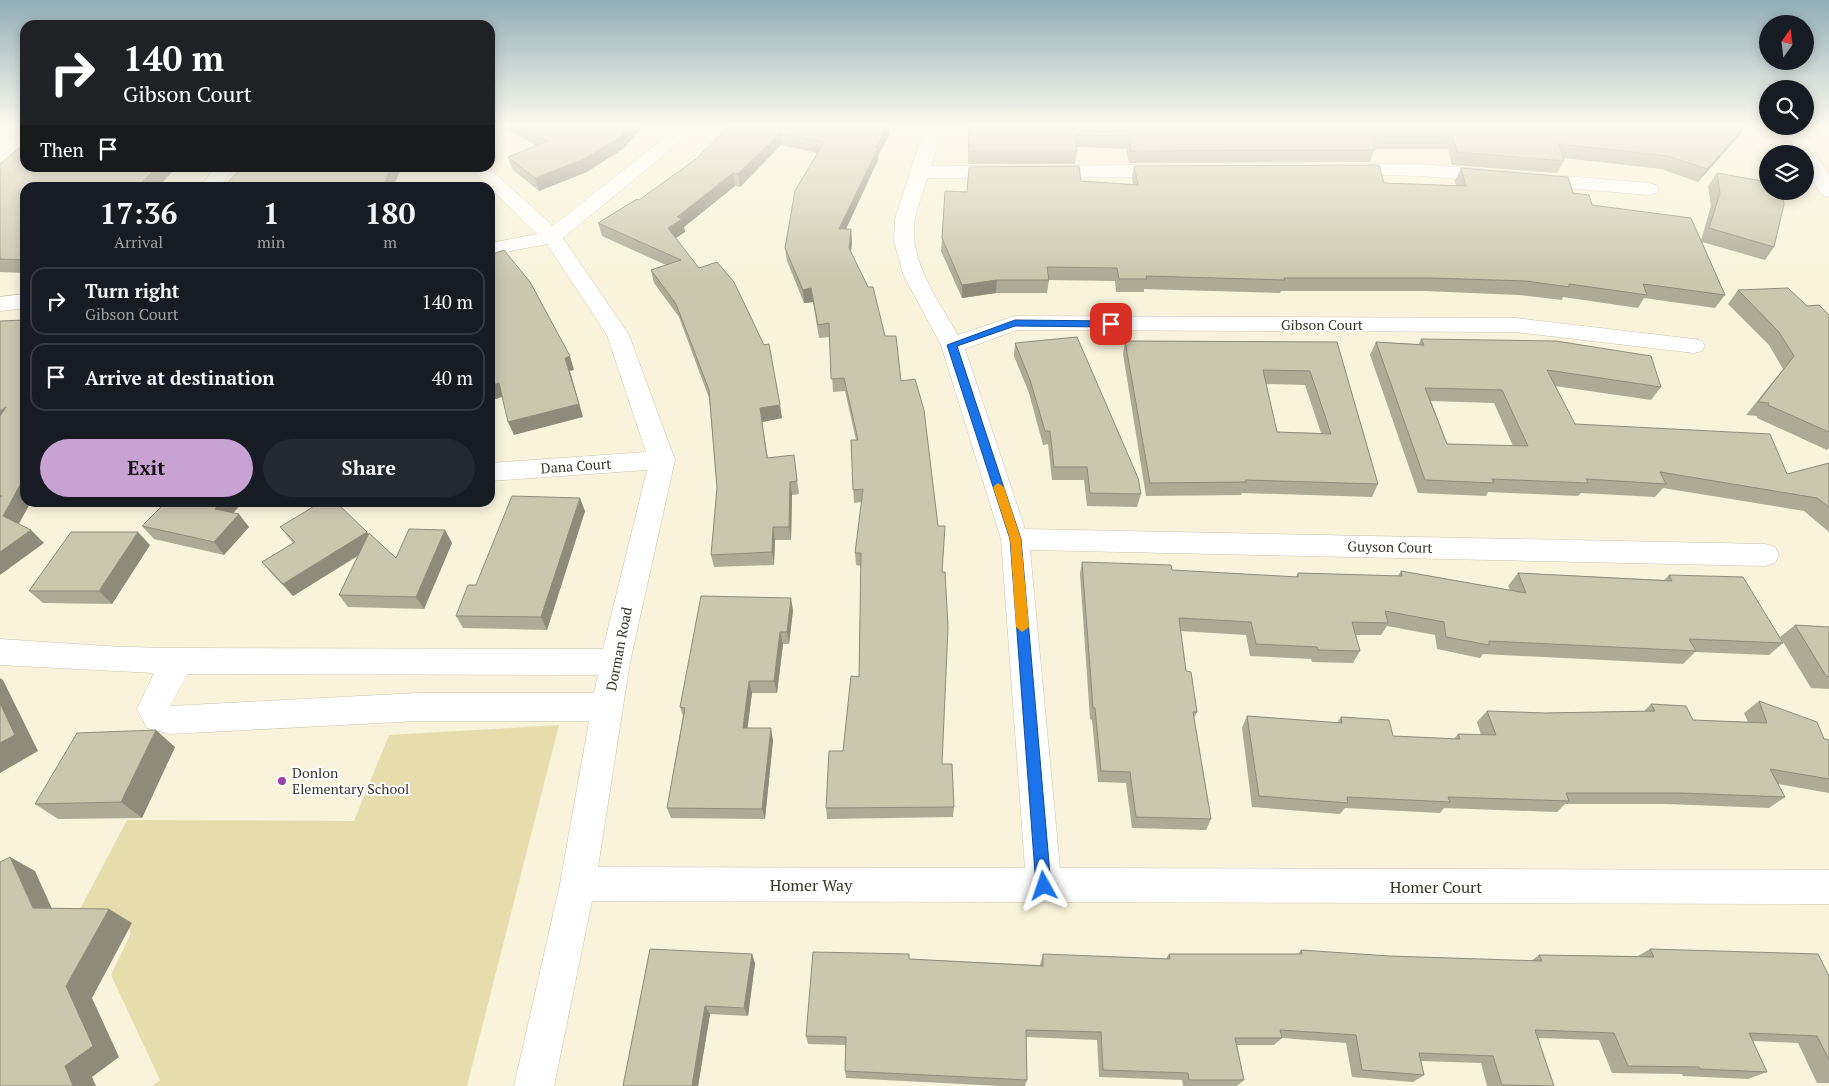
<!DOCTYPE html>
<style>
:root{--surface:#171b24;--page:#242831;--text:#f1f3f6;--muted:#9ea1a6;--line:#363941;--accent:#c9a2d4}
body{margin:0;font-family:"PT Serif",serif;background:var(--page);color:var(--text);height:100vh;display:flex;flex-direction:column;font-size:19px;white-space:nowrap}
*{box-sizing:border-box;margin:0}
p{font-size:16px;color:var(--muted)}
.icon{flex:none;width:28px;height:28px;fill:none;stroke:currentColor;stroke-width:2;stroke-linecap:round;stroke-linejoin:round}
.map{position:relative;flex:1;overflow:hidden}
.side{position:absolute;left:20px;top:182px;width:475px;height:325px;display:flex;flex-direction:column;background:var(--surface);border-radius:15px;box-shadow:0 2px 12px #0003}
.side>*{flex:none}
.hud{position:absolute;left:20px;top:20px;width:475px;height:152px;border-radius:15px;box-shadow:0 2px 12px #0003;background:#202124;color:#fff;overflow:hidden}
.needle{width:32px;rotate:14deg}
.controls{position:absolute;left:1759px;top:15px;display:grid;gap:10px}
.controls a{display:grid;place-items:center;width:55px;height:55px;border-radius:50%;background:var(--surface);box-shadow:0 2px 12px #0003;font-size:25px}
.pin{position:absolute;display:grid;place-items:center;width:42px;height:42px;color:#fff;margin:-21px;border-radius:10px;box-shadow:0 2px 8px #0006}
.me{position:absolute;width:55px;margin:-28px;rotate:355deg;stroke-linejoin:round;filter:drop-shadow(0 0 4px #0008)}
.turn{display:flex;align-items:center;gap:18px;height:105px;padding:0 20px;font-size:22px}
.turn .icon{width:65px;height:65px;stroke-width:2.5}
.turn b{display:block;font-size:35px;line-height:42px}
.then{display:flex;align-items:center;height:48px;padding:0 20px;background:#0003;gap:10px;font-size:19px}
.eta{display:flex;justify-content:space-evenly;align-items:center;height:85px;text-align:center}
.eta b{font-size:30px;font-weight:700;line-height:35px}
.button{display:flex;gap:10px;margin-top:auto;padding:10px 20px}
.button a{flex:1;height:58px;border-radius:30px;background:var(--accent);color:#111;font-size:20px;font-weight:700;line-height:58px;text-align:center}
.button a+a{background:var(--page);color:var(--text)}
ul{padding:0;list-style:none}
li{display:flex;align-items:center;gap:15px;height:68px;margin:0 10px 8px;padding:0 10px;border:2px solid var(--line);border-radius:15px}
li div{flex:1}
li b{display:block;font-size:19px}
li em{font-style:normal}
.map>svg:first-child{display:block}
</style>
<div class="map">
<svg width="1829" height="1086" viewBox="0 0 1829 1086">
<rect width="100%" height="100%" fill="#f8f3da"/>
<path fill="#e6dcac" d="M 559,725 L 467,1086 L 152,1086 L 160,1080 L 111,975 L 131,933 L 123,917 L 76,917 L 127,820 L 354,821 L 389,735 Z"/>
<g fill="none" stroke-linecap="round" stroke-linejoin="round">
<defs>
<path id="minor" d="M 679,126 L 699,126 L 563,238 L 629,335 L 675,460 L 630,662 L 598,867 L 1025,868 L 1001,539 L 941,345 L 903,274 L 894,241 L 895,219 L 925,126 L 943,126 L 931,166 L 1171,165 L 1178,167 L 1180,171 L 1178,175 L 1171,177 L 927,178 C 923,191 918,205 915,218 C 907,259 939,301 958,335 L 1015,316 L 1515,318 L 1694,339 L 1702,341 L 1705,346 L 1702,351 L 1694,353 L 1515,332 L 1017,330 L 965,349 L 1025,529 L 1765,544 L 1775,547 L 1779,555 L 1775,563 L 1765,566 L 1030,550 L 1060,868 L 1829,870 L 1829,904 L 592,901 L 554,1086 L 514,1086 L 560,884 L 589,721 L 418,721 L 170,734 L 147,728 L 137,709 L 154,673 L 0,665 L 0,639 L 122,647 L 178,648 L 603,649 L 647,470 L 490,481 L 490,463 L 646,452 L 607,335 L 547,244 L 490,255 L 490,243 L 537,234 L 470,168 L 489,168 L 553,226 ZM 187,674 L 598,675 L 594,693 L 418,693 L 170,706 Z
M 25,129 L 25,144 L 7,160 L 0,162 L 0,146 L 19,130 Z
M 1344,164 L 1421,164 L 1649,183 L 1656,185 L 1659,189 L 1656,193 L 1649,195 L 1421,176 L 1337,174 L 1335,170 L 1337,166 Z
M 215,168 L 234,168 L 219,188 L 199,188 Z
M 25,294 L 25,308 L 0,311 L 0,297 Z"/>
<path id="major" d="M 1782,126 L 1800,126 L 1829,175 L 1829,197 L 1822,195 C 1813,182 1805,170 1805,154 L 1798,154 Z"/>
</defs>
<use href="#minor" stroke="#c9c4ac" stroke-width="1"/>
<use href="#major" stroke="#c9c4ac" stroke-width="1"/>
<use href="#minor" fill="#fff" fill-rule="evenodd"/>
<use href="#major" fill="#fff" fill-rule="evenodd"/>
</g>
<path fill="#afaa96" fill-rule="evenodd" d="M 500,126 L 643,126 L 624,148 L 587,172 L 539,191 L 512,169 L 508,157 L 537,146 Z
M 729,126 L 890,128 L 890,134 L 878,156 L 878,160 L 846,229 L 851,229 L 852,242 L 851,251 L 885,336 L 901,381 L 942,572 L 942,764 L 954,807 L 953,817 L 827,819 L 826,808 L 843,751 L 859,677 L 861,566 L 856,565 L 855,553 L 862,502 L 854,503 L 851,440 L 856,440 L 845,391 L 833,392 L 830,337 L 819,338 L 813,302 L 804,303 L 787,261 L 785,248 L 817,153 L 781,145 L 740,187 L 735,186 L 684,227 L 685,232 L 676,238 L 782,418 L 762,422 L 768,458 L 794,455 L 799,494 L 792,495 L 791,540 L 775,540 L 774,565 L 714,567 L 711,555 L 717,488 L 709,398 L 679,317 L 654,283 L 651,270 L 666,265 L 602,236 L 598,223 L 639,200 L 696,159 Z
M 968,126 L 1745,126 L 1739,136 L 1698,182 L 1661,169 L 1563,158 L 1564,161 L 1557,173 L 1452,165 L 1448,149 L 1374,149 L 1370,162 L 1129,163 L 1126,149 L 1077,147 L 1077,151 L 1075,164 L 968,164 Z
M 0,164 L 25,168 L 170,168 L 169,168 L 172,172 L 157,188 L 25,188 L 25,273 L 0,272 Z
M 1134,166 L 1384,183 L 1456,186 L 1455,181 L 1461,168 L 1573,193 L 1592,205 L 1701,240 L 1711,206 L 1708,186 L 1717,173 L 1774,247 L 1765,260 L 1702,242 L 1725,295 L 1715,308 L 1644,298 L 1638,308 L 1563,297 L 1562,300 L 1519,295 L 1424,291 L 1281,291 L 1280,293 L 1144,289 L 1144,292 L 1116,292 L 1115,281 L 1049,280 L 1047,293 L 996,293 L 962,298 L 941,251 L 942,238 L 967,192 L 1133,184 L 1132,179 Z
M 1738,290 L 1807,306 L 1829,315 L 1829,448 L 1827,450 L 1757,418 L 1757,416 L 1746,415 L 1783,369 L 1769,345 L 1728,304 Z
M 1421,339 L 1661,387 L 1651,400 L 1555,386 L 1575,424 L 1787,474 L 1829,463 L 1829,532 L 1804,511 L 1663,488 L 1655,497 L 1581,493 L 1578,496 L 1488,492 L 1486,496 L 1418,493 L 1370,355 L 1376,342 L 1419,344 ZM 1431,401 L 1494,403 L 1513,446 L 1447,444 Z
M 1125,341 L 1337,342 L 1378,484 L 1372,497 L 1242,493 L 1241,495 L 1146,496 L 1123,354 ZM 1266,384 L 1305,385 L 1321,433 L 1277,432 Z
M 1015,343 L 1141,494 L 1137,507 L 1087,506 L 1084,480 L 1052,480 L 1048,444 L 1043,445 L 1029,393 L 1014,356 Z
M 166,502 L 243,502 L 233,513 L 249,527 L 224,555 L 154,539 L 142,526 Z
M 585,511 L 547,630 L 463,628 L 456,616 L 476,585 Z
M 280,527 L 369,534 L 396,558 L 445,530 L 452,543 L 424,609 L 348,607 L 339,595 L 358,556 L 293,596 L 272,574 L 262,562 L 293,543 Z
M 150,545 L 112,604 L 43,603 L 29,591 Z
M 1082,562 L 1172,570 L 1296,577 L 1298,573 L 1398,576 L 1401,571 L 1510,590 L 1508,586 L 1518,573 L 1664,580 L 1669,575 L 1783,643 L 1769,655 L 1695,652 L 1683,664 L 1483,654 L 1480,658 L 1437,649 L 1435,635 L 1387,626 L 1381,635 L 1356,635 L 1360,651 L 1353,663 L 1312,662 L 1311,659 L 1250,656 L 1246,635 L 1180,631 L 1186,671 L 1197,712 L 1194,718 L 1211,819 L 1206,830 L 1132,828 L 1126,783 L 1098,782 L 1092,720 L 1090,719 L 1080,574 Z
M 793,610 L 789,644 L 783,644 L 777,693 L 752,693 L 747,728 L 773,740 L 765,819 L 671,818 L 667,808 L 683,716 L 680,707 Z
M 1795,625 L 1829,627 L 1829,689 L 1811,688 L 1780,637 Z
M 1759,701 L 1824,739 L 1829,740 L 1829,793 L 1778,784 L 1785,797 L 1769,808 L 1667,804 L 1565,804 L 1557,812 L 1444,808 L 1440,813 L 1345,808 L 1340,814 L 1252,807 L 1242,728 L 1247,716 L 1337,723 L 1341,717 L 1393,736 L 1454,739 L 1458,734 L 1481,735 L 1477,722 L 1487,711 L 1545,713 L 1644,711 L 1651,704 L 1693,720 L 1748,722 L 1744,713 Z
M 175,747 L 142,818 L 58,819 L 35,804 Z
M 650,949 L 755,963 L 748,1016 L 710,1014 L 698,1086 L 623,1086 Z
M 1650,949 L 1829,976 L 1829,1083 L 1817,1083 L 1798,1043 L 1753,1041 L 1767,1072 L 1748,1079 L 1683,1076 L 1682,1074 L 1612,1073 L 1599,1040 L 1538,1038 L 1554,1086 L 1487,1086 L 1481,1063 L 1421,1061 L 1424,1075 L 1413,1082 L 1352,1077 L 1346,1043 L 1282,1038 L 1274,1045 L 1237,1045 L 1244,1080 L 1237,1086 L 1183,1086 L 1182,1080 L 1099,1077 L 1097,1040 L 1026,1037 L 1027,1080 L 1025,1086 L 1001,1086 L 846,1078 L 845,1071 L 846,1045 L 808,1044 L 806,1036 L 909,959 L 1040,965 L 1043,954 L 1166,959 L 1169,954 L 1298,954 L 1301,950 L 1389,956 L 1531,961 L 1539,955 L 1638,956 Z"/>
<path fill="#8e8b7a" d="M 630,126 L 643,126 L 624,148 L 587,172 L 539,191 L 535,178 Z
M 887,126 L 891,126 L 890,128 L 890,134 L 878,156 L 878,160 L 840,242 L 839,229 L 876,147 Z
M 1745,126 L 1739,136 L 1698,182 L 1707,169 Z
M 780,133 L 781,145 L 740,187 L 738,174 Z
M 156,168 L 170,168 L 169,168 L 172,172 L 157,188 L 136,188 Z
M 391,168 L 401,168 L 393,188 L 382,188 Z
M 733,173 L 735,186 L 684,227 L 685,232 L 671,241 L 668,228 L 677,217 Z
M 851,229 L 852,242 L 850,261 L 849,248 Z
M 997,280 L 996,293 L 962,298 L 962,285 Z
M 811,288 L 813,302 L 804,303 L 803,290 Z
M 570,356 L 574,370 L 570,371 L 583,417 L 514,435 L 508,422 L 565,358 Z
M 499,383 L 505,396 L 490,401 L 490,386 Z
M 780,405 L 782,418 L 762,422 L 760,408 Z
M 6,407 L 0,432 L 0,411 Z
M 25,476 L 25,502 L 31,502 L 16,529 L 3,516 Z
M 790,482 L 792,495 L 791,540 L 789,527 Z
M 580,498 L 585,511 L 547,630 L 541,617 Z
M 221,502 L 243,502 L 225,522 L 215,509 Z
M 239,514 L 249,527 L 224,555 L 214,542 Z
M 773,527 L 775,540 L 774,565 L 772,552 Z
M 31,530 L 44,543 L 0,575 L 0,552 Z
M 445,530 L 452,543 L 424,609 L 416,597 Z
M 138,532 L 150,545 L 112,604 L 99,591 Z
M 367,532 L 376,544 L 293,596 L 283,584 Z
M 791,598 L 793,610 L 789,644 L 787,632 Z
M 780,632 L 783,644 L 777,693 L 774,681 Z
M 0,678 L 3,680 L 38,751 L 0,773 Z
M 749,681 L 752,693 L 746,740 L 743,728 Z
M 771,728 L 773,740 L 765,819 L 762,809 Z
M 156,730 L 175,747 L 142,818 L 121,802 Z
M 10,857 L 35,871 L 58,922 L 33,908 Z
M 109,909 L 132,923 L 92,998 L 119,1057 L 92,1077 L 96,1086 L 73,1086 L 65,1066 L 66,986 Z
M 752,954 L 755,963 L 748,1016 L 744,1008 Z
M 705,1006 L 710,1014 L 698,1086 L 692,1086 Z"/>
<path fill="#cbc6ae" stroke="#8e8b7a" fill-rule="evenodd" d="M 519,126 L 630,126 L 621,136 L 584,159 L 535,178 L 508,157 L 548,141 Z
M 729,126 L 887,126 L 876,147 L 878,148 L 839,229 L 851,229 L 849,248 L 868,287 L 873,287 L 885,336 L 896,336 L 901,381 L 915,379 L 924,410 L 938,526 L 945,526 L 942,572 L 945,572 L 948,627 L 942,764 L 952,764 L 954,807 L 826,808 L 829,751 L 843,751 L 851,676 L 859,677 L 861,553 L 855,553 L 863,489 L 853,490 L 851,440 L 858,440 L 844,378 L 831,379 L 829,323 L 818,325 L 811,288 L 803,290 L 785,248 L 795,191 L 824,142 L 780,133 L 738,174 L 733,173 L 677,217 L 682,219 L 668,228 L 699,268 L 717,262 L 734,282 L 764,345 L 769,344 L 780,405 L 760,408 L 767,458 L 794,455 L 797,481 L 790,482 L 789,527 L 773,527 L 772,552 L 711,555 L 717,488 L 709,390 L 676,304 L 651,270 L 681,260 L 598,223 L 637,199 L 639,200 L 696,159 Z
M 969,126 L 1745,126 L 1707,169 L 1668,156 L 1559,144 L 1564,161 L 1457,152 L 1453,137 L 1371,136 L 1375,150 L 1131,151 L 1129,136 L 1075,135 L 1077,151 L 969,151 Z
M 25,143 L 25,168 L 156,168 L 136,188 L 25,188 L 25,260 L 0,259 L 0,164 Z
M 1379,165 L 1384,183 L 1466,186 L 1461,168 L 1568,177 L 1573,193 L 1589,195 L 1592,205 L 1691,218 L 1725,295 L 1643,284 L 1647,295 L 1569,284 L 1569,287 L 1526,281 L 1430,278 L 1284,278 L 1285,280 L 1146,276 L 1147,279 L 1119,279 L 1117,268 L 1047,267 L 1049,280 L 997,280 L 962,285 L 942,238 L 945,191 L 967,192 L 969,167 L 1079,166 L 1081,181 L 1138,185 L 1134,166 Z
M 242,168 L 391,168 L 382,188 L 222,188 Z
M 1717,173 L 1768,182 L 1768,191 L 1781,191 L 1784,204 L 1774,247 L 1709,228 L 1720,193 Z
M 504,250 L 530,282 L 570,356 L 565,358 L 579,404 L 508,422 L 499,383 L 490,386 L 490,255 Z
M 1788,288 L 1807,306 L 1819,305 L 1829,315 L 1829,432 L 1768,405 L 1769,403 L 1758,402 L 1794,356 L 1779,332 L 1738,290 Z
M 25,320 L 25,476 L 3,516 L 31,530 L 0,552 L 0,497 L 2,496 L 0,496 L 0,416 L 6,407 L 0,411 L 0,321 Z
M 1077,337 L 1138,478 L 1141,494 L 1090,493 L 1087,467 L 1054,467 L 1050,431 L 1045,431 L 1030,380 L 1015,343 Z
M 1421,339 L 1556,341 L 1651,356 L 1661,387 L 1547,370 L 1575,424 L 1770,434 L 1787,474 L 1829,463 L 1829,507 L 1817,498 L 1660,472 L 1666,484 L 1586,479 L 1588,483 L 1492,479 L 1494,483 L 1425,480 L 1376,342 L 1424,345 ZM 1425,388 L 1502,390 L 1528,446 L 1447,444 Z
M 1125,341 L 1337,342 L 1378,484 L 1245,480 L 1246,482 L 1150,483 ZM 1263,370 L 1310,371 L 1331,434 L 1277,432 Z
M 512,496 L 580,498 L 541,617 L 456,616 L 468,585 L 476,585 Z
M 166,502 L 221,502 L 215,509 L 239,514 L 214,542 L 142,526 Z
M 321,502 L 336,502 L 367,532 L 283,584 L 262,562 L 295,542 L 280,527 Z
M 409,529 L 445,530 L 416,597 L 339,595 L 369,533 L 396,558 Z
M 71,532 L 138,532 L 99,591 L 29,591 Z
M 1082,562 L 1171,565 L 1172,570 L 1298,577 L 1298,573 L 1402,576 L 1401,571 L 1526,593 L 1518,573 L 1672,581 L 1669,575 L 1743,577 L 1783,643 L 1689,639 L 1696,651 L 1489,641 L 1489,645 L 1446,637 L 1444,622 L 1385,611 L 1388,623 L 1352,622 L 1360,651 L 1318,650 L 1317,647 L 1256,644 L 1251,622 L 1179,618 L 1186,671 L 1191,672 L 1197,712 L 1193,712 L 1211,819 L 1136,817 L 1130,772 L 1101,771 L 1095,708 L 1093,708 Z
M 701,596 L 791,598 L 787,632 L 780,632 L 774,681 L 749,681 L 743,728 L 771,728 L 762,809 L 667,808 L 685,708 L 680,707 Z
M 1795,625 L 1829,627 L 1829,677 L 1826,676 Z
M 1759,701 L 1817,722 L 1824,739 L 1829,740 L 1829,779 L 1770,769 L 1785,797 L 1681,793 L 1566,793 L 1569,801 L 1448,797 L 1450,802 L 1347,797 L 1348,803 L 1259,796 L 1247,716 L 1342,723 L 1341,717 L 1389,720 L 1393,736 L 1460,739 L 1458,734 L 1496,735 L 1487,711 L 1545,713 L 1655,711 L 1651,704 L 1686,706 L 1693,720 L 1767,723 Z
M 0,703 L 15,735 L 0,743 Z
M 156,730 L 121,802 L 35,804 L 77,733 Z
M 10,857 L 33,908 L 109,909 L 66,986 L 93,1046 L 65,1066 L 73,1086 L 0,1086 L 0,862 Z
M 650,949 L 752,954 L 744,1008 L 705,1006 L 692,1086 L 623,1086 Z
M 1650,949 L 1818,954 L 1829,976 L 1829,1060 L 1817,1036 L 1749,1033 L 1767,1072 L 1700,1069 L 1699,1067 L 1628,1066 L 1614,1033 L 1535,1030 L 1554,1086 L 1502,1085 L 1493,1056 L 1419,1053 L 1424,1075 L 1362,1070 L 1356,1035 L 1280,1030 L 1282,1038 L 1235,1038 L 1244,1080 L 1189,1080 L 1188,1073 L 1103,1070 L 1101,1032 L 1026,1030 L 1027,1080 L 845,1071 L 846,1037 L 806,1036 L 813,952 L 909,954 L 909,959 L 1043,966 L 1043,954 L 1170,959 L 1169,954 L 1302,954 L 1301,950 L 1389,956 L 1542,961 L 1539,955 L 1654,957 Z"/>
<linearGradient id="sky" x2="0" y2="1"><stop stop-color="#92aeb6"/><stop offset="0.45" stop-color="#fcfaee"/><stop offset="1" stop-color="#fcfaee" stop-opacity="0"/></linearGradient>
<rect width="1829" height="278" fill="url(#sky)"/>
<path fill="#1a73e8" stroke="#114b97" d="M 1015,320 L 1111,321 L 1116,324 L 1111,327 L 1015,326 L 957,346 L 1021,539 L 1051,886 L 1049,891 L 1044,893 L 1039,891 L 1036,886 L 1010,539 L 947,345 Z"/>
<path fill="#f59e0b" d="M 998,483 L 1004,487 L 1021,539 L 1029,627 L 1022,632 L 1016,627 L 1010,539 L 993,487 Z"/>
<circle fill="#993fab" stroke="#fff" stroke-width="2" cx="282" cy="781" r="5"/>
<g text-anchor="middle" stroke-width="4" stroke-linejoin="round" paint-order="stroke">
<g font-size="14" fill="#36342a" stroke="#fff">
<text x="1322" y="330">Gibson Court</text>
<text transform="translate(576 466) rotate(-4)" y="5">Dana Court</text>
<text transform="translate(1390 547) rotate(1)" y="5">Guyson Court</text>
<text transform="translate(619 649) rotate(-79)" y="5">Dorman Road</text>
</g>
<g font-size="14" fill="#36342a" stroke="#fff" text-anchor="start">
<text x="292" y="778">Donlon<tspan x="292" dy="16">Elementary School</tspan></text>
</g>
<g font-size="16" fill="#36342a" stroke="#fff">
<text x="811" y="891">Homer Way</text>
<text x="1436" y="893">Homer Court</text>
</g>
</g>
</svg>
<div class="controls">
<a><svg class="needle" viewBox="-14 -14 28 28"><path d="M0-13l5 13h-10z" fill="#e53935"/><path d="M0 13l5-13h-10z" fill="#9ea1a6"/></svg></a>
<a><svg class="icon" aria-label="search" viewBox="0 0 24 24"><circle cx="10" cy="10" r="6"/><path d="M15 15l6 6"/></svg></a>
<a><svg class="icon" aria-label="layers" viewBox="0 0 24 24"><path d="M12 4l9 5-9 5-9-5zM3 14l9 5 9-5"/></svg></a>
</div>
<div class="pin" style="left:1111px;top:324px;background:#d93025"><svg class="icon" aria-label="arrive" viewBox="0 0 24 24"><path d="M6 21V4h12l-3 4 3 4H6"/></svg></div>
<svg class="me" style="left:1044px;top:886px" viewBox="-20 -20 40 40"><path d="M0-17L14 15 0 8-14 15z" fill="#1a73e8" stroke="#fff" stroke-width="4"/></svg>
<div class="hud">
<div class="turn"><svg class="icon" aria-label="right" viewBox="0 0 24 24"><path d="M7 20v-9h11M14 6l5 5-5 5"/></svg><div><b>140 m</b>Gibson Court</div></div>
<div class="then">Then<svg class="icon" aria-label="arrive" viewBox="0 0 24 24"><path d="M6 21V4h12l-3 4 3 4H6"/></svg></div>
</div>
<section class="side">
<div class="eta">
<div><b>17:36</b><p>Arrival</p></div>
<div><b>1</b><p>min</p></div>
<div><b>180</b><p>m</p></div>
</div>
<ul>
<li><svg class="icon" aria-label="right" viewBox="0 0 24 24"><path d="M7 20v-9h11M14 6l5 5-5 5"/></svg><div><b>Turn right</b><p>Gibson Court</p></div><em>140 m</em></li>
<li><svg class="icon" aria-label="arrive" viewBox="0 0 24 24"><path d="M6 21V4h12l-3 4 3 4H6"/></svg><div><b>Arrive at destination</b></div><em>40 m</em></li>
</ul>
<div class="button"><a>Exit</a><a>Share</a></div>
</section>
</div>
